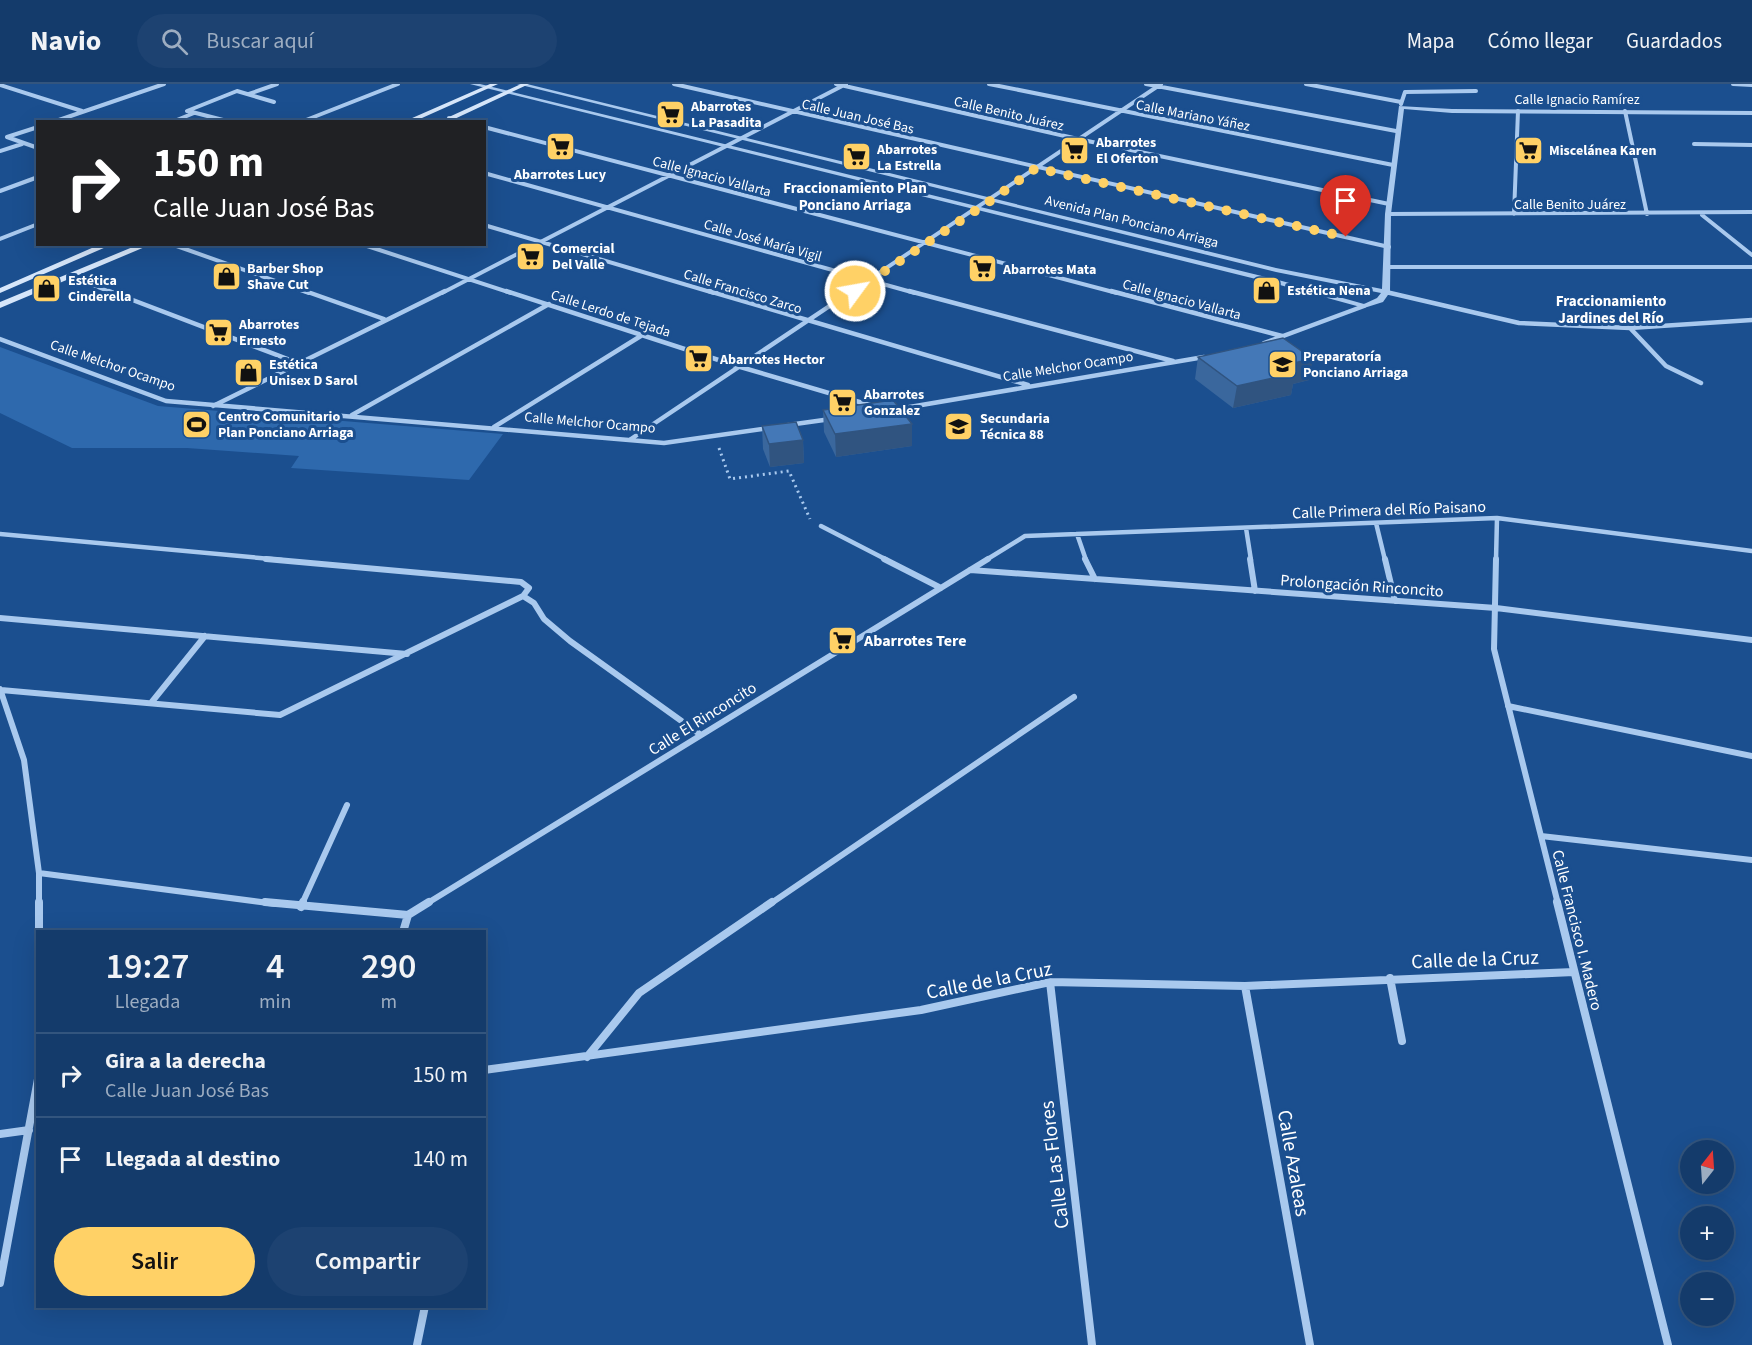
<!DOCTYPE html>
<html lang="es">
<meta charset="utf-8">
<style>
:root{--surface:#143b6b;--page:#1d4271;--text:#f1f3f6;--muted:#9dadc1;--line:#33557e;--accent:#ffd166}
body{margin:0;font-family:"Source Sans 3",sans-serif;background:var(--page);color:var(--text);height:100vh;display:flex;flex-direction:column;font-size:22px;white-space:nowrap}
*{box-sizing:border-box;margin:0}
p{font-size:20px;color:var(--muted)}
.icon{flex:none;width:33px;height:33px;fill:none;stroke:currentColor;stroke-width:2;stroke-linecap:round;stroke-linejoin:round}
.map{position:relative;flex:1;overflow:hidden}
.panel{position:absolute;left:36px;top:846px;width:450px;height:378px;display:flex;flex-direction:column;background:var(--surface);border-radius:0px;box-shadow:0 6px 24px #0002,0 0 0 2px var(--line)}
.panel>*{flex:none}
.banner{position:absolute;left:36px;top:36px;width:450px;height:126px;border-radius:0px;box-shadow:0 6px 24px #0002,0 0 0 2px var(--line);background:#202124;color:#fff;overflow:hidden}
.needle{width:39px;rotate:17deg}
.buttons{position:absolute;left:1680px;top:1056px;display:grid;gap:12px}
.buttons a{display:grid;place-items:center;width:54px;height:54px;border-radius:50%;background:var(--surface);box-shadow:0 6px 24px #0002,0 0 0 2px var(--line);font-size:30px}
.pin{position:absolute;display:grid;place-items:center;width:51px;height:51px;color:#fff;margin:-62px -26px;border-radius:50% 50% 50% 0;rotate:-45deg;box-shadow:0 0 6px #0007}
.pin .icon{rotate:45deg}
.me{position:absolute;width:66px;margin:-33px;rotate:58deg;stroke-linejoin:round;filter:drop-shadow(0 0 4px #0008)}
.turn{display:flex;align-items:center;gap:21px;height:126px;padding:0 18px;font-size:27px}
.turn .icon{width:78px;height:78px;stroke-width:2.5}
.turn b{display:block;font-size:42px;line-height:51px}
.eta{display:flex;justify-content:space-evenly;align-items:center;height:102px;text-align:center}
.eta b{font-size:36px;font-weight:600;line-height:42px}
.action{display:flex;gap:12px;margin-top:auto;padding:12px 18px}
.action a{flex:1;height:69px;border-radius:36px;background:var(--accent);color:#111;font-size:24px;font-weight:600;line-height:69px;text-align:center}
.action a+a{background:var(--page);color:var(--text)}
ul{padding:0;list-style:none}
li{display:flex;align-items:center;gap:18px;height:84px;padding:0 18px;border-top:2px solid var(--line)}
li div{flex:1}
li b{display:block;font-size:22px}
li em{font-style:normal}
header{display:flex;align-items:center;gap:36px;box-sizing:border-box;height:84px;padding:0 30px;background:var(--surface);border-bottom:2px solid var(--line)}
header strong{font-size:28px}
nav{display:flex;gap:33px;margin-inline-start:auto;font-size:21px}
.search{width:420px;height:54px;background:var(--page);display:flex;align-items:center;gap:15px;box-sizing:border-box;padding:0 21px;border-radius:33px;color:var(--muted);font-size:22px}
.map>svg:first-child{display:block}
</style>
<header>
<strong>Navio</strong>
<div class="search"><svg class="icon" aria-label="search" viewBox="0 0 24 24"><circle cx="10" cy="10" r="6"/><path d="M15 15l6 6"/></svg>Buscar aquí</div>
<nav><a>Mapa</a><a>Cómo llegar</a><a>Guardados</a></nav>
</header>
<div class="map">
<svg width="1752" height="1261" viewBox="0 0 1752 1261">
<rect width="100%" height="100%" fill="#1b4f8f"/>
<path fill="#2e69ad" d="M 0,263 L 158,322 L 503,350 L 469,396 L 291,384 L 299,372 L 187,364 L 72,364 L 0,329 Z"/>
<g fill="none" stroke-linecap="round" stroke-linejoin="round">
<path stroke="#a9c9ee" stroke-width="3" stroke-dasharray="2 4" stroke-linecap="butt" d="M 719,364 L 730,395 L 789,387 L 810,435"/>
<path stroke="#a9c9ee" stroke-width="4" d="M 674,0 L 1389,163
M 836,0 L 1078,55 L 1389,120
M 989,0 L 1393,81
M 1146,0 L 1396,47
M 1306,0 L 1401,18
M 1733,0 L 1752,1
M 0,1 L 82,27
M 249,10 L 277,0
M 1401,20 L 1405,8 L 1476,7
M 187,27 L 237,7 L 274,18
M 188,27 L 227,37
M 1625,27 L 1647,130
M 449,34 L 462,38
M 53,38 L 164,0
M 172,38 L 194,29
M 301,38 L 398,0
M 484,43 L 1117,209
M 7,53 L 38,64
M 7,53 L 38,43
M 1694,60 L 1752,61
M 0,67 L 22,60
M 484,89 L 915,209
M 0,107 L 38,93
M 1388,130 L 1752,128
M 1514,130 L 1518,27
M 1702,131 L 1752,171
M 484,141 L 714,209
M 0,155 L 38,140
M 171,160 L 309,209
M 361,160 L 511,209
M 1389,183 L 1752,183
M 72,193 L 113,209
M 1386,208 L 1389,209
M 442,209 L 846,0
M 849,209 L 1161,0"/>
<path stroke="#a9c9ee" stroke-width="4.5" d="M 109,207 L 298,279
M 305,207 L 384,235
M 506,207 L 737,282 L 873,322
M 709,207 L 1028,301
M 909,207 L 1173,277
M 1111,207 L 1282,252
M 1386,208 L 1519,239 L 1630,244 L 1752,236
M 1630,244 L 1666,282 L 1701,299
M 0,255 L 166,317 L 664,359 L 769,344
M 1264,259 L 1364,222
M 213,322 L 445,207
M 892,326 L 1204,273
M 352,331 L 549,220
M 788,341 L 831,335
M 494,343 L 644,250
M 631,355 L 852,207
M 1376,439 L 1385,476
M 821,442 L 887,476
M 1246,444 L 1251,476
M 0,450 L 282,476
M 1077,450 L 1086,476
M 986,476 L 1025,452 L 1497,434 L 1752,467
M 1496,476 L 1497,434"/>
<path stroke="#a9c9ee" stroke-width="6" d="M 884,475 L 941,504
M 1085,475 L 1095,495
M 1250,475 L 1255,507
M 1385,475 L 1395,517
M 1496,475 L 1494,565 L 1558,820
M 970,486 L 1496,524 L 1752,556
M 523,512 L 534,519 L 544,535 L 570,557 L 701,651
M 0,534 L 407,570
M 0,605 L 24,676 L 39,789 L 39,820
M 1,606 L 280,631 L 523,512 L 529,504 L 521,498 L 266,475
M 151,619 L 205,552
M 1508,622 L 1752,672
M 1541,752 L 1752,776
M 39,789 L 276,820
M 302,820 L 347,721
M 426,820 L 988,475
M 770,820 L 1074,613"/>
<path stroke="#a9c9ee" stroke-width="8" d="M 39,818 L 39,848
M 265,818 L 408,831
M 1557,818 L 1668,1261
M 301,823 L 303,818
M 403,848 L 408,831 L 429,818
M 1390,894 L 1402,957
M 1050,898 L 1092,1261
M 1245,902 L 1310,1261
M 587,973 L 639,909 L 772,818
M 484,986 L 921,926 L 1050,898 L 1245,902 L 1574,888
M 0,1050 L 29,1046
M 0,1199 L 38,995
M 417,1261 L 425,1222"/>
<path fill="#a9c9ee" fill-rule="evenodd" d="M 470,0 L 480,0 L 1282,197 L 1364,220 L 1377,214 L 1381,209 L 1276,188 L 517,0 L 527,0 L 1276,184 L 1382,205 L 1385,130 L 1399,22 L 1452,25 L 1752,27 L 1752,31 L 1452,29 L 1404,25 L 1391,130 L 1390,208 L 1383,218 L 1364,224 L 1280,201 Z"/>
<path fill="#d6e6fa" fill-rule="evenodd" d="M 490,0 L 498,0 L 413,38 L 403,38 Z
M 521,0 L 529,0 L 448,38 L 438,38 Z
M 101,160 L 113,160 L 0,209 L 0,204 Z
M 140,160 L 152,160 L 0,224 L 0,218 Z"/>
</g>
<path fill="#3a679d" d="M 1198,273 L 1309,296 L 1293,300 L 1291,311 L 1233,324 L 1195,295 Z
M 823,326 L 912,340 L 912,362 L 836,373 L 824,348 Z
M 762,342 L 803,356 L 804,379 L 770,383 L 763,365 Z"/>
<path fill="#305480" d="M 1313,275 L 1309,296 L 1293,300 L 1291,311 L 1233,324 L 1237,302 L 1284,281 Z
M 912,340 L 912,362 L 836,373 L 835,350 Z
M 803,356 L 804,379 L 770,383 L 769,360 Z"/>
<path fill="#4478b7" stroke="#305480" stroke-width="1.5" d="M 1283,254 L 1313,275 L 1284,281 L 1295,289 L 1237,302 L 1198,273 Z
M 893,316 L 912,340 L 835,350 L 823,326 Z
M 796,338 L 803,356 L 769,360 L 762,342 Z"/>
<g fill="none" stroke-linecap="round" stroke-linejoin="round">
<path stroke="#ffd166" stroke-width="10" stroke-dasharray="0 18" d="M 855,207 L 993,115 L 1036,84 L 1346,153"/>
</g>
<defs>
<symbol id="supermarket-square" viewBox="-11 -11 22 22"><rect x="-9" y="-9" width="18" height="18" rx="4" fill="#ffd166" stroke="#1b4f8f"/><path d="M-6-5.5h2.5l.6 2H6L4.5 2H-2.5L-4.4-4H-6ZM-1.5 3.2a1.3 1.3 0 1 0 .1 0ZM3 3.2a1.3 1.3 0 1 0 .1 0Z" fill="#111"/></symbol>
<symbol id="shop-square" viewBox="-11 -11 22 22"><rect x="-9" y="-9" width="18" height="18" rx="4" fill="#ffd166" stroke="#1b4f8f"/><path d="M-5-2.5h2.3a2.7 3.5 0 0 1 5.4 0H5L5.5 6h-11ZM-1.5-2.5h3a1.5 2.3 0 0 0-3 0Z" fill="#111"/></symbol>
<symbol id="school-square" viewBox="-11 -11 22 22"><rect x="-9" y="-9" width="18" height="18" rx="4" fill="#ffd166" stroke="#1b4f8f"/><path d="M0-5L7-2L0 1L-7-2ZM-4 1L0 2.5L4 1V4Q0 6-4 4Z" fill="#111"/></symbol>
<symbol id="stadium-square" viewBox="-11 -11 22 22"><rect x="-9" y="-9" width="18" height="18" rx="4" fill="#ffd166" stroke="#1b4f8f"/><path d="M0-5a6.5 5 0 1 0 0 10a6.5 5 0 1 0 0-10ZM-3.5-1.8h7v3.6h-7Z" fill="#111"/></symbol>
</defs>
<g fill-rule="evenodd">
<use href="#supermarket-square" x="654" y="14" width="33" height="33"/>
<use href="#supermarket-square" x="544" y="46" width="33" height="33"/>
<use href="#supermarket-square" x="1058" y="50" width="33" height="33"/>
<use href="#supermarket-square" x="1512" y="50" width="33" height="33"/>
<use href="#supermarket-square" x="840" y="56" width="33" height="33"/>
<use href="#supermarket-square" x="514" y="156" width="33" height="33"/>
<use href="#supermarket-square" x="966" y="168" width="33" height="33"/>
<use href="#shop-square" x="210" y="176" width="33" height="33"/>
<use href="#shop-square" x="30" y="188" width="33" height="33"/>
<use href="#shop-square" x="1250" y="190" width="33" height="33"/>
<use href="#supermarket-square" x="202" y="232" width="33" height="33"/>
<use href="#supermarket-square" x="682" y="258" width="33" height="33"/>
<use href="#school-square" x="1266" y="264" width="33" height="33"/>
<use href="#shop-square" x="232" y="272" width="33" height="33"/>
<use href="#supermarket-square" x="826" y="302" width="33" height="33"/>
<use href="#stadium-square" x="180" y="324" width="33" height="33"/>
<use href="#school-square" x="942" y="326" width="33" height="33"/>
<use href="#supermarket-square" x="826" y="540" width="33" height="33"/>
</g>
<g text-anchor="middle" stroke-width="6" stroke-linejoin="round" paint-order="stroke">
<g font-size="14" fill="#fff" stroke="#1b4f8f">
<text x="1577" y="20">Calle Ignacio Ramírez</text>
<text transform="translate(1009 29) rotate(13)" y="5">Calle Benito Juárez</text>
<text transform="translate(1193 31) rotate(11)" y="5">Calle Mariano Yáñez</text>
<text transform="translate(858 32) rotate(13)" y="5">Calle Juan José Bas</text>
<text transform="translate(712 92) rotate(15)" y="5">Calle Ignacio Vallarta</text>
<text x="1570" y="125">Calle Benito Juárez</text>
<text transform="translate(1132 137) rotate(14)" y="5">Avenida Plan Ponciano Arriaga</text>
<text transform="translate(763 156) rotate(16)" y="5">Calle José María Vigil</text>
<text transform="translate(743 207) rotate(17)" y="5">Calle Francisco Zarco</text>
<text transform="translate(1182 215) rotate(15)" y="5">Calle Ignacio Vallarta</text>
<text transform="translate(611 229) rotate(18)" y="5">Calle Lerdo de Tejada</text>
<text transform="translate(113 281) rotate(19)" y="5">Calle Melchor Ocampo</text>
<text transform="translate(1068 282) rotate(-9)" y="5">Calle Melchor Ocampo</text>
<text transform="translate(590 338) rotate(5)" y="5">Calle Melchor Ocampo</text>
</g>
<g font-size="14" font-weight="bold" fill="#fff" stroke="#1b4f8f" text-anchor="start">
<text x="691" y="27">Abarrotes<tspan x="691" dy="16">La Pasadita</tspan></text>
<text x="1096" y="63">Abarrotes<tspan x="1096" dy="16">El Oferton</tspan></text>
<text x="877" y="70">Abarrotes<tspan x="877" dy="16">La Estrella</tspan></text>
<text x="1549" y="71">Miscelánea Karen</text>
<text x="560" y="95" text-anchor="middle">Abarrotes Lucy</text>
<text x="552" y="169">Comercial<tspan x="552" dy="16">Del Valle</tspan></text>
<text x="247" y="189">Barber Shop<tspan x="247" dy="16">Shave Cut</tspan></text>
<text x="1003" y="190">Abarrotes Mata</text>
<text x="68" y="201">Estética<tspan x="68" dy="16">Cinderella</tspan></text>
<text x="1287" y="211">Estética Nena</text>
<text x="239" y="245">Abarrotes<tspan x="239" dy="16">Ernesto</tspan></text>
<text x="1303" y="277">Preparatoría<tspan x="1303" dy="16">Ponciano Arriaga</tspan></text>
<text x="720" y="280">Abarrotes Hector</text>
<text x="269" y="285">Estética<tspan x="269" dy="16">Unisex D Sarol</tspan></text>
<text x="864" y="315">Abarrotes<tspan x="864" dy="16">Gonzalez</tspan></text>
<text x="218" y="337">Centro Comunitario<tspan x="218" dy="16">Plan Ponciano Arriaga</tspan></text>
<text x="980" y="339">Secundaria<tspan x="980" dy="16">Técnica 88</tspan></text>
</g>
<g font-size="15" font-weight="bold" fill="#fff" stroke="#1b4f8f">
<text x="855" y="109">Fraccionamiento Plan<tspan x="855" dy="17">Ponciano Arriaga</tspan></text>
<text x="1611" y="222">Fraccionamiento<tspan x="1611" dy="17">Jardines del Río</tspan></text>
</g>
<g font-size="16" fill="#fff" stroke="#1b4f8f">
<text transform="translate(1389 425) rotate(-2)" y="6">Calle Primera del Río Paisano</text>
<text transform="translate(1362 501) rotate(4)" y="6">Prolongación Rinconcito</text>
<text transform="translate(702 634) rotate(-32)" y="6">Calle El Rinconcito</text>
<text transform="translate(1578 846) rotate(76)" y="6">Calle Francisco I. Madero</text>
</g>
<g font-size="16" font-weight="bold" fill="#fff" stroke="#1b4f8f" text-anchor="start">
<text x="864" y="562">Abarrotes Tere</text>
</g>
<g font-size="20" fill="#fff" stroke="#1b4f8f">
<text transform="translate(1475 875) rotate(-2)" y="7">Calle de la Cruz</text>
<text transform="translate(989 896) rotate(-11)" y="7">Calle de la Cruz</text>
<text transform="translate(1294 1079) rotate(80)" y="7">Calle Azaleas</text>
<text transform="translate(1054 1081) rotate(-97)" y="7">Calle Las Flores</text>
</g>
</g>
</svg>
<div class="buttons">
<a><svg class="needle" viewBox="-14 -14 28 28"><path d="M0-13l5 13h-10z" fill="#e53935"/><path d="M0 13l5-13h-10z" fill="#9dadc1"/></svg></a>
<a>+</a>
<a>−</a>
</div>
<div class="pin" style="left:1346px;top:153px;background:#d93025"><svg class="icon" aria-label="arrive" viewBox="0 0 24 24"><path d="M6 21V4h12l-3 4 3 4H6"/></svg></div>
<svg class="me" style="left:855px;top:207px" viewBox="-20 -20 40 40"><circle r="17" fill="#ffd166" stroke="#fff" stroke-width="3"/><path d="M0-11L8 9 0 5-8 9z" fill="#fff"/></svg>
<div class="banner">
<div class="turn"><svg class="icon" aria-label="right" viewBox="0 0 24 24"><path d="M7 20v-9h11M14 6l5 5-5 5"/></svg><div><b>150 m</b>Calle Juan José Bas</div></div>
</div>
<section class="panel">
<div class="eta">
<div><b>19:27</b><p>Llegada</p></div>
<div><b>4</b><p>min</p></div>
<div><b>290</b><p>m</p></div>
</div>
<ul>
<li><svg class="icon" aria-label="right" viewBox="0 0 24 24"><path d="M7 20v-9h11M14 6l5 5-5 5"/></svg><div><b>Gira a la derecha</b><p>Calle Juan José Bas</p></div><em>150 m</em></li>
<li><svg class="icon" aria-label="arrive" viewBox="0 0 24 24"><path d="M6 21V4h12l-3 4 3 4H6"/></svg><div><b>Llegada al destino</b></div><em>140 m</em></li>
</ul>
<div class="action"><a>Salir</a><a>Compartir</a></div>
</section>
</div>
